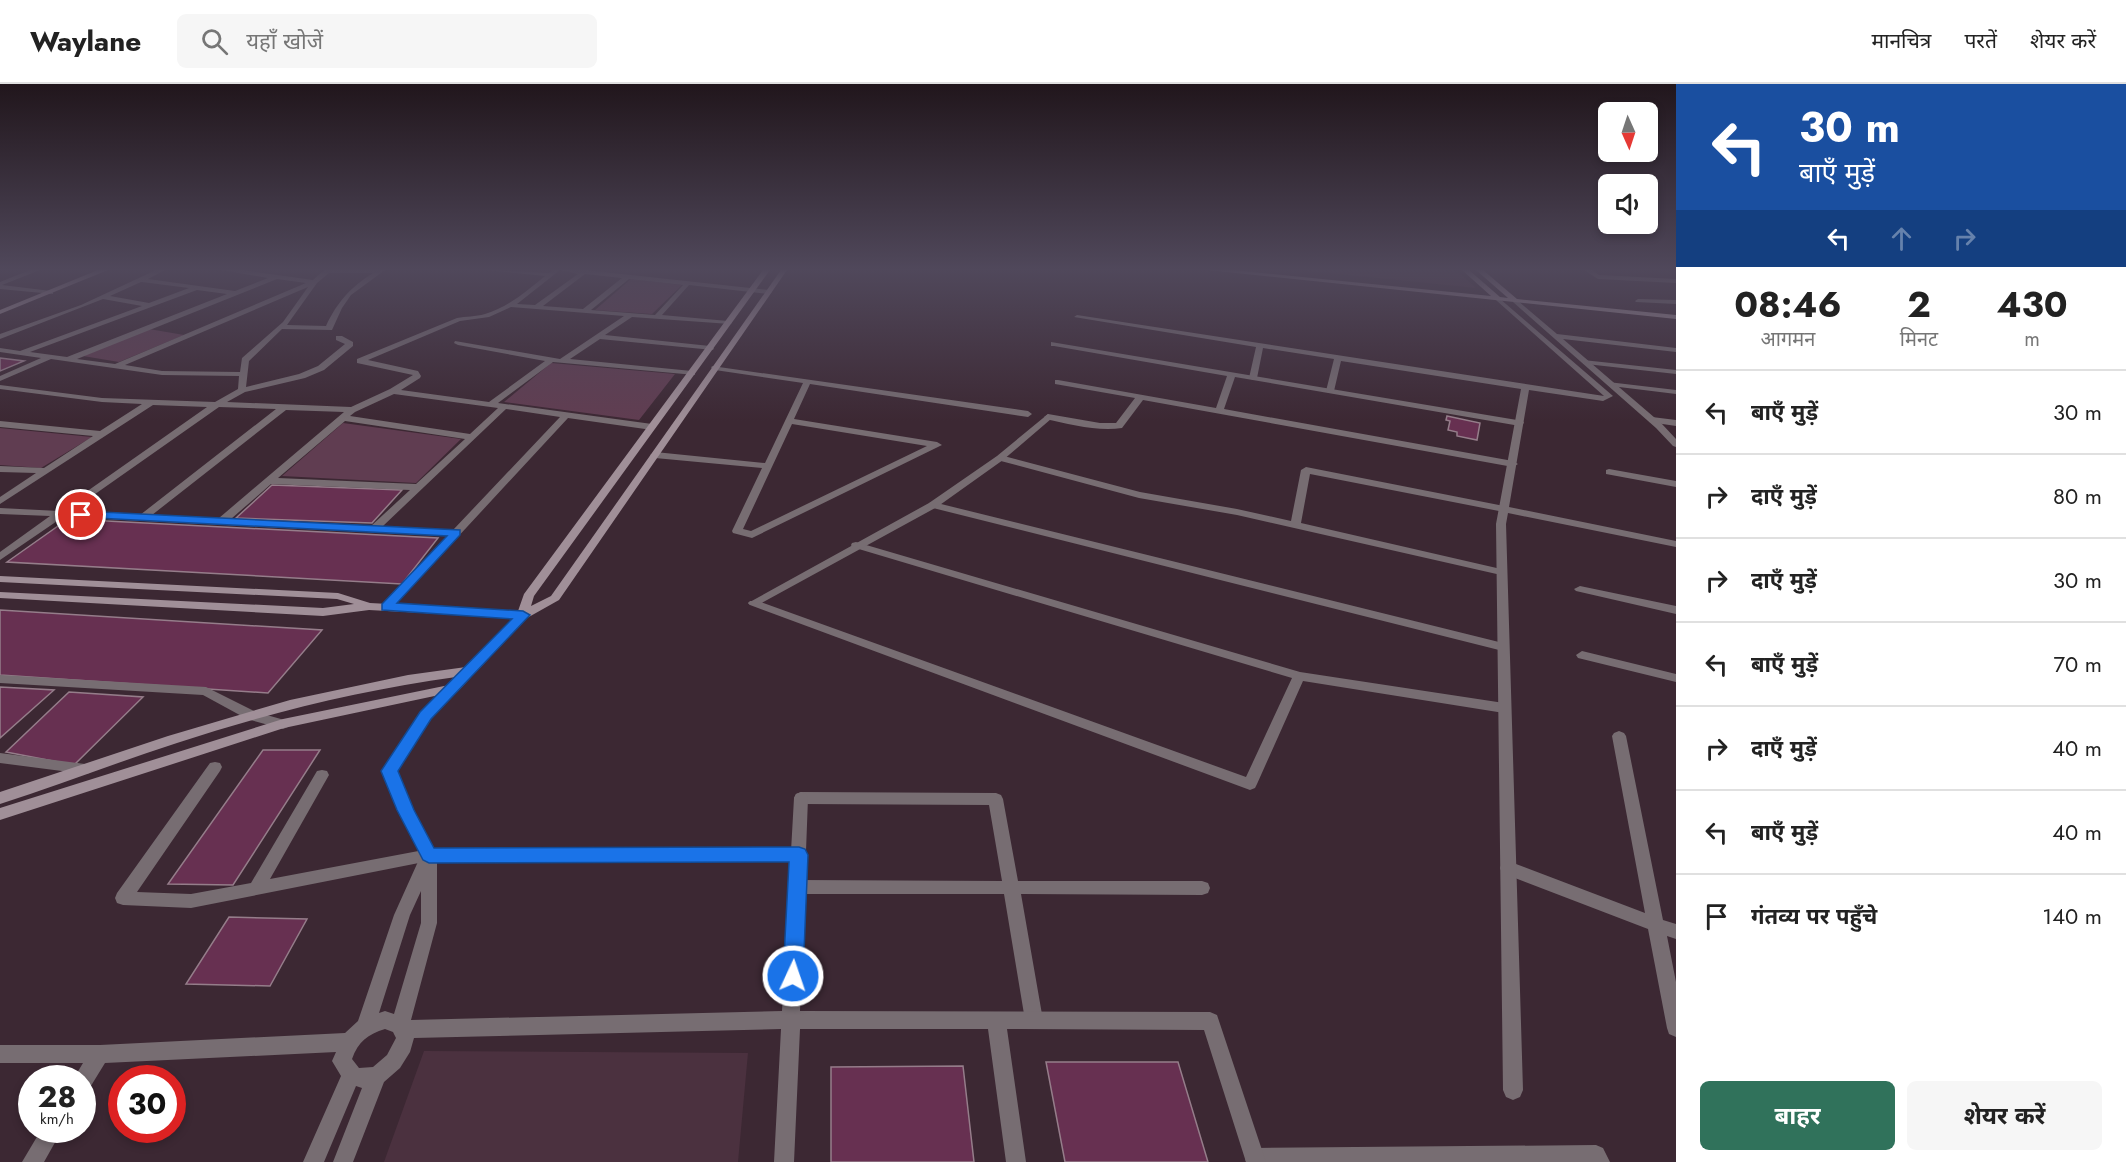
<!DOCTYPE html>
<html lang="hi">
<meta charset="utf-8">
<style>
:root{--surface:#fff;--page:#f6f6f6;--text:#222;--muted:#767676;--line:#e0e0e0;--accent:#30725b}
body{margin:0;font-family:Jost,"Noto Sans Devanagari",sans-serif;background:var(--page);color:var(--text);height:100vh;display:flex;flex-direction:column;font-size:22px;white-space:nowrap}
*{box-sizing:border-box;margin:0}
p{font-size:20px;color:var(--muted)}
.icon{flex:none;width:33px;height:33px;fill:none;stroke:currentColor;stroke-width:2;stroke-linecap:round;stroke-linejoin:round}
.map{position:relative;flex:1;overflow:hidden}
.details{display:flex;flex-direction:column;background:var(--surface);width:450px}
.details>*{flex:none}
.hud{background:#1a4fa0;color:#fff;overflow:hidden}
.needle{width:39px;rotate:177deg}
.buttons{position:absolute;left:1598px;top:18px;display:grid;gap:12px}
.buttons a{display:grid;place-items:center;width:60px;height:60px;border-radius:9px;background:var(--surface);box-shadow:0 3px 9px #0003;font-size:30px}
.speed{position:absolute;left:18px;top:981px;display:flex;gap:12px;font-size:30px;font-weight:700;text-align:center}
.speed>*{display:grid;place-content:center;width:78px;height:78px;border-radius:50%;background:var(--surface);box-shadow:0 3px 9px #0003;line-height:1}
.speed small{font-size:15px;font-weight:400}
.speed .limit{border:9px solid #d22;background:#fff;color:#111}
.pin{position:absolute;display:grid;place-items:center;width:51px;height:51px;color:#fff;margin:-26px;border:3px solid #fff;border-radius:50%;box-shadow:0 2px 6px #0007}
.me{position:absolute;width:66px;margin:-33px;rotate:3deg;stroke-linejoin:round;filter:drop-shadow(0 0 4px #0008)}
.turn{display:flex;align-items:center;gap:21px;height:126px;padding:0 24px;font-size:27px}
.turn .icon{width:78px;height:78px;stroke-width:2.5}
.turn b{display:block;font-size:42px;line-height:51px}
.lanes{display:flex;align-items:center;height:57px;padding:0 24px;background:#0003;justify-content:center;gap:30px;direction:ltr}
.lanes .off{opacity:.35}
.eta{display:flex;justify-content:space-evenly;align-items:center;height:102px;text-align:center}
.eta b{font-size:36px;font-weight:700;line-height:42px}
.button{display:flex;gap:12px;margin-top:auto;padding:12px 24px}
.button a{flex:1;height:69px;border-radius:9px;background:var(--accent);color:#fff;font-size:24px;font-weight:700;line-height:69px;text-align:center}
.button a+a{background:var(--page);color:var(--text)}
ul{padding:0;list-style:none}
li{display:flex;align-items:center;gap:18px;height:84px;padding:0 24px;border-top:2px solid var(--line)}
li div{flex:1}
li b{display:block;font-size:22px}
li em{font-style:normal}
header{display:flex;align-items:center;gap:36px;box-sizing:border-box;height:84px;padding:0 30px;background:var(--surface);border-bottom:2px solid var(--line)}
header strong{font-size:28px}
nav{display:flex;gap:33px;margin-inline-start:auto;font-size:21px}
.search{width:420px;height:54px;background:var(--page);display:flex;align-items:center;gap:15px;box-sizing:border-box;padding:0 21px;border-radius:9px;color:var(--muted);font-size:22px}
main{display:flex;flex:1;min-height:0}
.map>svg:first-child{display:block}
</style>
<header>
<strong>Waylane</strong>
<div class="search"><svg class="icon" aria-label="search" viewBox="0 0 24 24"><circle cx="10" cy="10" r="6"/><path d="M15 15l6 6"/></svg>यहाँ खोजें</div>
<nav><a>मानचित्र</a><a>परतें</a><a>शेयर करें</a></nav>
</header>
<main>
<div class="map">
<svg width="1676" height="1078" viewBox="0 0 1676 1078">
<rect width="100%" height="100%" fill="#3c2833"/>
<path fill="#4b313f" d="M 1299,186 L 1456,186 L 1476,204 Z
M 424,967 L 748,969 L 738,1078 L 384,1078 Z"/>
<path fill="#603d51" d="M 631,195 L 682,201 L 652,230 L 595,226 Z
M 149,245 L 184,251 L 119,278 L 83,272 Z
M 551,279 L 675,290 L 639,336 L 504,318 Z
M 343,339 L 461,355 L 416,399 L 282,392 Z
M 0,344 L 92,353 L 41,384 L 0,381 Z"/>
<path fill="#673051" stroke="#957d8a" stroke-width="1.5" d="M 0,274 L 24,277 L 0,287 Z
M 1447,332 L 1480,339 L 1477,356 L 1457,352 L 1457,348 L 1448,346 L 1450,337 L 1446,336 Z
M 272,401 L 402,406 L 372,439 L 236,434 Z
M 68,435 L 438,454 L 402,500 L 7,478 Z
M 0,526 L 322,546 L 268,609 L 0,591 Z
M 0,603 L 54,606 L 0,654 Z
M 69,608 L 143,613 L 74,681 L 6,668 Z
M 263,666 L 320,666 L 233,801 L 168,800 Z
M 229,833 L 307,835 L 270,902 L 186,900 Z
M 1046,978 L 1178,978 L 1208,1078 L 1065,1078 Z
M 963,982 L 974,1078 L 831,1078 L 831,983 Z"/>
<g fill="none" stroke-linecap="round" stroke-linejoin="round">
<path fill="#776d72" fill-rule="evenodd" d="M 156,186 L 165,186 L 148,195 L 235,207 L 268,194 L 221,186 L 242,186 L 313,196 L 324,186 L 385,186 L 351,211 L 342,224 L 332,246 L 282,245 L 249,277 L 246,303 L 299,290 L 318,282 L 345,260 L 336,256 L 336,252 L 342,252 L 353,258 L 353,262 L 324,286 L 305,294 L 245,308 L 227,318 L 351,323 L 390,305 L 413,291 L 357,279 L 357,275 L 457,234 C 466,232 475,233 485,230 C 508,223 527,207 545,192 L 487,186 L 549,189 L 552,186 L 560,186 L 517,220 L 535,221 L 578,190 L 560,186 L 585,186 L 769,206 L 772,208 L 769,210 L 689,201 L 662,231 L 728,237 L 732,239 L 730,240 L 632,233 L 605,251 L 710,262 L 714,264 L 713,266 L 600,255 L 570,275 L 692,287 L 695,287 L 695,291 L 553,278 L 498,319 L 652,340 L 656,343 L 652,346 L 568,334 L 391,525 L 383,525 L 381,523 L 383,521 L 448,452 L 63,433 L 0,476 L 0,468 L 50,432 L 0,430 L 0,424 L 59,427 L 207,323 L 153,321 L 0,420 L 0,413 L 36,389 L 0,388 L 0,382 L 44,384 L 93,352 L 0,343 L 0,337 L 100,347 L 142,320 L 102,318 L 0,305 L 0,301 L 102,314 L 215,318 L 238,305 L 239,292 L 162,291 L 51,275 L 0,297 L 0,292 L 41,274 L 0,268 L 0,264 L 20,267 L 142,222 L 103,215 L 0,255 L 0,250 L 81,221 ZM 329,189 L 373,189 C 351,203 337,218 326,242 L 287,241 L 317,199 ZM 585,190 L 622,194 L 583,225 L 543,222 ZM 277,195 L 306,199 L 115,280 L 77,275 ZM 629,195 L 683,201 L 655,231 L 591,226 ZM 141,198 L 142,198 L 189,204 L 149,219 L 110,212 ZM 308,203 L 283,238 L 242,274 L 240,288 L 162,287 L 125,281 ZM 197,206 L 227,210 L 67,273 L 30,268 ZM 511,223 L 624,232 L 560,275 L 455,257 L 454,259 L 458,261 L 545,277 L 489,318 L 401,306 L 420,294 L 421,292 L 418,287 L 368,276 L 460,237 L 489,233 ZM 394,310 L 498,324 L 470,350 L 350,332 L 355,328 ZM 219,323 L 276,325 L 140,431 L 71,427 ZM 506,325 L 560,333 L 453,446 L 383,442 ZM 286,326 L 344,328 L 219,434 L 152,431 ZM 345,337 L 465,355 L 416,400 L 278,394 ZM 271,400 L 410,406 L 371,442 L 231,435 Z
M 1584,186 L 1592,186 L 1599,191 L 1676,195 L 1676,199 L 1598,195 Z
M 1638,215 L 1676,216 L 1676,220 L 1636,218 L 1635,217 Z
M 1051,258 L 1523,337 L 1524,339 L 1520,342 L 1235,293 L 1224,325 L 1513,377 L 1518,380 L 1513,383 L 1143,316 L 1122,344 C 1098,348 1069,340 1045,335 L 1044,333 L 1048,330 L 1100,339 L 1116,339 L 1135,314 L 1055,300 L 1055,296 L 1058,296 L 1216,324 L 1227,292 L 1054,262 L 1051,262 Z
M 1583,276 L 1676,286 L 1676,290 L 1586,280 L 1583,280 Z
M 712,282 L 1028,327 L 1032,330 L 1028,333 L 810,300 L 794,335 L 937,358 L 942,361 L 752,454 L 733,449 L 732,447 L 762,384 L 655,374 L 650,371 L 655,368 L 765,379 L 803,299 L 715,286 L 711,284 ZM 792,340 L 927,362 L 751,447 L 743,445 Z
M 1608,298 L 1676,306 L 1676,310 L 1611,302 L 1607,300 Z
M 1652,333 L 1676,336 L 1676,342 L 1649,338 L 1649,334 Z
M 1000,371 L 1140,408 L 1237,425 L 1291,437 L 1301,386 L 1306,383 L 1504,422 L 1509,425 L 1508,427 L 1504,428 L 1310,390 L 1301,439 L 1501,485 L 1507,488 L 1501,491 L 1237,431 L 1139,414 L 997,376 L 995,374 Z
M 933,418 L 1503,559 L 1509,563 L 1503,567 L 929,423 L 929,419 Z
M 856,458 L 1300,588 L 1504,619 L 1509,621 L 1511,624 L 1509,627 L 1504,629 L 1303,597 L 1257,700 L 1255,704 L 1250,706 L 750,521 L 748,519 L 750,517 L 758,517 L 1246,693 L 1292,594 L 852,463 L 851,461 L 852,459 Z
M 1580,502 L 1676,522 L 1676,530 L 1576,507 L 1574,505 Z
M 1619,647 L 1624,649 L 1626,652 L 1663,836 L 1676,840 L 1676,855 L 1667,852 L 1676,898 L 1676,953 L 1669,950 L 1667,944 L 1648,845 L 1502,789 L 1500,784 L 1502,779 L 1508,777 L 1645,829 L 1612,652 L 1614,649 Z
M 215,678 L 220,679 L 222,683 L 220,687 L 137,808 L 191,810 L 251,799 L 317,687 L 322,686 L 327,687 L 329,691 L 270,795 L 429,765 L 799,764 L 805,765 L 807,770 L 805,775 L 799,776 L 429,777 L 191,824 L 123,821 L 117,819 L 115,814 L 117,809 L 210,679 Z
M 801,708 L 996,709 L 1001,711 L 1003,715 L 1018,797 L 1202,797 L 1208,799 L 1210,804 L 1208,809 L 1202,811 L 1021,810 L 1043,936 L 1041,942 L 1034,945 L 1027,942 L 1025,936 L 1004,810 L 797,810 L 791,808 L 789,803 L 791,798 L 797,796 L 1002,797 L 989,721 L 801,720 L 796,718 L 794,714 L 796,710 Z
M 1596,1061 L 1603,1064 L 1610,1078 L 1246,1078 L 1245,1074 L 1248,1067 L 1255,1064 Z"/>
<path fill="#776d72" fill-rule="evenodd" d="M 30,186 L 40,186 L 2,201 L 51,207 L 53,208 L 53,210 L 0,205 L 0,198 Z
M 1499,214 L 1613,312 L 1603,317 L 1529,306 L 1509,423 L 1676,457 L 1676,463 L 1508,429 L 1506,440 L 1523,1006 L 1520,1013 L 1513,1016 L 1506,1013 L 1503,1006 L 1496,440 L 1521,305 L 1341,277 L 1334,307 L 1330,309 L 1326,307 L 1334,275 L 1263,264 L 1257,294 L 1253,296 L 1249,294 L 1256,263 L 1074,233 L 1077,231 L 1604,312 L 1497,217 L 1496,216 Z
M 1513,216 L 1517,216 L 1557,250 L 1676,264 L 1676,268 L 1563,255 L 1662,340 L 1676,355 L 1676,363 L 1673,362 L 1656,344 L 1513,218 Z
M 1048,330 L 1052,333 L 1051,335 L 1003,376 L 937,423 L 758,521 L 750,521 L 748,519 L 929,419 L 997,372 Z
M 1609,385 L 1676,397 L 1676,403 L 1606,390 L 1606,386 Z
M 1582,567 L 1676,590 L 1676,598 L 1578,574 L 1576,571 Z
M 0,591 L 206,603 L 256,628 L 288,637 L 290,640 L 288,643 L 283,645 L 247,635 L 203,611 L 0,599 Z
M 453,600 L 458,601 L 460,604 L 458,607 L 430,635 L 397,687 L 412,726 L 437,771 L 437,839 L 411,936 L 782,927 L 794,714 L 796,710 L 801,708 L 806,710 L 808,714 L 800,927 L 1210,928 L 1217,931 L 1266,1078 L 1246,1078 L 1204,946 L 1007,945 L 1026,1078 L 1006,1078 L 988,945 L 800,945 L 794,1078 L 774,1078 L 781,945 L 414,954 L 410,968 L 400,984 L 384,998 L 353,1078 L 333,1078 L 362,1004 L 356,1002 L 324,1078 L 303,1078 L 341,992 L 332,977 L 336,968 L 105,979 L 89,1005 L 82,1008 L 82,994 L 74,994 L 83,979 L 0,979 L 0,961 L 100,961 L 345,949 L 358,937 L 394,831 L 421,771 L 397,726 L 383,687 L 420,629 L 448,601 ZM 421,807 L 421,839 L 394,930 L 385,927 L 379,929 L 410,831 ZM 385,945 L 393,948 L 396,954 L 387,971 L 373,983 L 359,984 L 352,975 C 358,958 368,950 385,945 Z
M 0,669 L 85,680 L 90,681 L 92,685 L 90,689 L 85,690 L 0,679 Z
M 41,1046 L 62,1046 L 44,1078 L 22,1078 Z"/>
<path fill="#a08f98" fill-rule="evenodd" d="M 98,186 L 108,186 L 0,230 L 0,226 Z
M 763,186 L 770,186 L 534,512 L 531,522 L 551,512 L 781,186 L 787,186 L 559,516 L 527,534 L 458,607 L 284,644 L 0,736 L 0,724 L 283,635 L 449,601 L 456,593 C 361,606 268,629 177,659 C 118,678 59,701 0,720 L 0,708 L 168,652 L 290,616 L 408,591 L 466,583 L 513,534 L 369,526 L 323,532 L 0,514 L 0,508 L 323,524 L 354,520 L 337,515 L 0,498 L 0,492 L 338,509 L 370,519 L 518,527 L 524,510 Z
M 1207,186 L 1233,186 L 1491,212 L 1462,186 L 1469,186 L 1500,213 L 1508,214 L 1476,186 L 1483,186 L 1517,215 L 1676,231 L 1676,235 Z"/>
</g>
<linearGradient id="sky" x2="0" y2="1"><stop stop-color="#21161c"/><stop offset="0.55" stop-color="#50485b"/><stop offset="1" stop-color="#50485b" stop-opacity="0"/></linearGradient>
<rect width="1676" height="337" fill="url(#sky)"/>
<path fill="#1a73e8" stroke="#114b97" stroke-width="1.5" d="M 81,427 L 460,446 L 460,451 L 397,519 L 523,527 L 530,531 L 431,635 L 398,687 L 414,726 L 434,764 L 799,763 L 805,765 L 808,771 L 803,892 L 800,898 L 793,901 L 786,898 L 783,892 L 789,778 L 429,779 L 423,776 L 397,726 L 381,687 L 420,628 L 512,535 L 382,526 L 382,520 L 447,452 L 77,433 L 77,428 Z"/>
</svg>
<div class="buttons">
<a><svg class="needle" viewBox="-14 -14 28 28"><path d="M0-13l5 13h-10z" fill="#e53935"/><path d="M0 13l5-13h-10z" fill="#767676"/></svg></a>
<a><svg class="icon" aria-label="sound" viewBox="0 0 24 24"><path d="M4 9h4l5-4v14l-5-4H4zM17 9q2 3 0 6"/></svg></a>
</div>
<div class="speed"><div>28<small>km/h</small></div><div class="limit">30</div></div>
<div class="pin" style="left:81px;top:431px;background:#d93025"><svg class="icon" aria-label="arrive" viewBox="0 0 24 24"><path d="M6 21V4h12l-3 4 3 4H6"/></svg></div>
<svg class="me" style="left:793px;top:892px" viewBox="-20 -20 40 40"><circle r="17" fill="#1a73e8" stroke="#fff" stroke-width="3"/><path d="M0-11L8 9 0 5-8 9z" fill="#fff"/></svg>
</div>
<section class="details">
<div class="hud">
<div class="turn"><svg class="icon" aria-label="left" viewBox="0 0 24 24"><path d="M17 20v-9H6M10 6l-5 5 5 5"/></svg><div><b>30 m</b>बाएँ मुड़ें</div></div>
<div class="lanes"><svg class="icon" aria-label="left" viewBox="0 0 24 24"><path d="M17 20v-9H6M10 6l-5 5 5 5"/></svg><svg class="icon off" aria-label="ahead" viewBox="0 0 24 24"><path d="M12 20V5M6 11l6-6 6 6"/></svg><svg class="icon off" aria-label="right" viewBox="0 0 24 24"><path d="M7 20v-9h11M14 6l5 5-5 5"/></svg></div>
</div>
<div class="eta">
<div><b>08:46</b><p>आगमन</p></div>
<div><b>2</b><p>मिनट</p></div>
<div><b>430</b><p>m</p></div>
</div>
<ul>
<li><svg class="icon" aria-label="left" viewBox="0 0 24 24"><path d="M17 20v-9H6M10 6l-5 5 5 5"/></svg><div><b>बाएँ मुड़ें</b></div><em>30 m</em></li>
<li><svg class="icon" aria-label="right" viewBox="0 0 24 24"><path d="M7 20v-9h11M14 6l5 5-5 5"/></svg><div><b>दाएँ मुड़ें</b></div><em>80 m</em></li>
<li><svg class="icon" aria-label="right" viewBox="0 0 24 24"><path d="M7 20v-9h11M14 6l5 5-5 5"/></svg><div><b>दाएँ मुड़ें</b></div><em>30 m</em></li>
<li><svg class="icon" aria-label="left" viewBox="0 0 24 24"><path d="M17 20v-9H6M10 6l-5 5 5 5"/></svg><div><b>बाएँ मुड़ें</b></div><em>70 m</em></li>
<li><svg class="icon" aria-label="right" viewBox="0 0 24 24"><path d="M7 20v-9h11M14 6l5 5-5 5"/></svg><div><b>दाएँ मुड़ें</b></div><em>40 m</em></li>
<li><svg class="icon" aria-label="left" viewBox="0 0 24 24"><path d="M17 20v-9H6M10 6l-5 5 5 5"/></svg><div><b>बाएँ मुड़ें</b></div><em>40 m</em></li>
<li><svg class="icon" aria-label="arrive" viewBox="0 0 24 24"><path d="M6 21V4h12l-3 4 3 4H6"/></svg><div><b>गंतव्य पर पहुँचे</b></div><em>140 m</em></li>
</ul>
<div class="button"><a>बाहर</a><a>शेयर करें</a></div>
</section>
</main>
